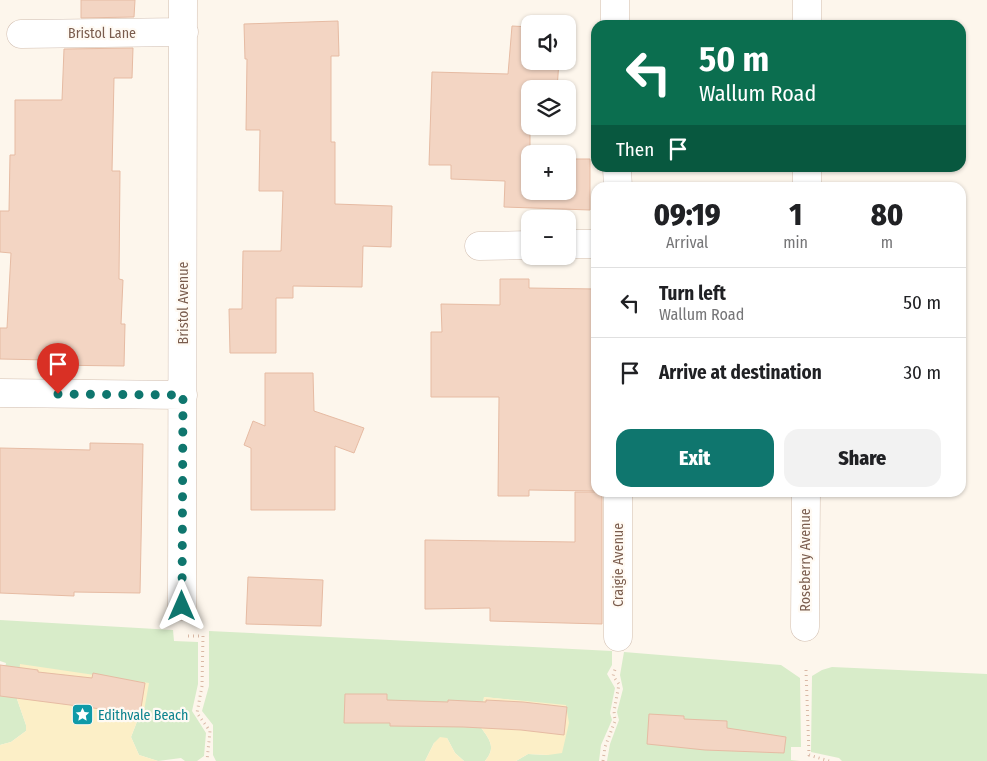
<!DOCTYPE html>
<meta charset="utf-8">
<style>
:root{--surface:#fff;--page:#f2f2f2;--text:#202124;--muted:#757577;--line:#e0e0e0;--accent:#0f766e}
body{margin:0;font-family:"Fira Sans Condensed",sans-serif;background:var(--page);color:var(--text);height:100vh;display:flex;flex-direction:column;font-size:19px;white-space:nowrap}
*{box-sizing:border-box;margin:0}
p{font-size:16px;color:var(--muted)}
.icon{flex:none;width:28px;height:28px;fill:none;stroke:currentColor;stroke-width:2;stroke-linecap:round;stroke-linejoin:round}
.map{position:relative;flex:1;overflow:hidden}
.side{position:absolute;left:591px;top:182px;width:375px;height:315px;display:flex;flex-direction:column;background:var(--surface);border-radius:15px;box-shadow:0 1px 4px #0004}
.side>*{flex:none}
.top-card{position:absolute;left:591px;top:20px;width:375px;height:152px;border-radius:15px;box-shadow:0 1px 4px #0004;background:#0b6e4f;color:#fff;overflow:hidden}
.controls{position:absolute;left:521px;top:15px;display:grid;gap:10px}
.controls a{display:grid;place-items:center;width:55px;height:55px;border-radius:10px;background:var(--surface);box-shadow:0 1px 4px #0004;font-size:25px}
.pin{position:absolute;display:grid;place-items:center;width:42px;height:42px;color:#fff;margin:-51px -21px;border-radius:50% 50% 50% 0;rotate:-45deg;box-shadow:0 0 5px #0007}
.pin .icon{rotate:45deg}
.me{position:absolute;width:55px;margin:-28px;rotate:0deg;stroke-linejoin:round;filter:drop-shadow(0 0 4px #0008)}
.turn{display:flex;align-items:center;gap:18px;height:105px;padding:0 25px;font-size:22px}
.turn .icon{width:65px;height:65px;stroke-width:2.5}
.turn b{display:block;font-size:35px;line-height:42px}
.then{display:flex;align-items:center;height:48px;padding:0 25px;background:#0003;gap:10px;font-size:19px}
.eta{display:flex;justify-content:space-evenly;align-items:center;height:85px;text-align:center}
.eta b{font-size:30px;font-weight:800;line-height:35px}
.primary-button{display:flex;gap:10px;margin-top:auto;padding:10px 25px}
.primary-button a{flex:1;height:58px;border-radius:15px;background:var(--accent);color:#fff;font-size:20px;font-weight:800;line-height:58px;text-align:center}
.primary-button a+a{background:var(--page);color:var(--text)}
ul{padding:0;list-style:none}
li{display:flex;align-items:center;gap:15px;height:70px;padding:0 25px;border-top:1px solid var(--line)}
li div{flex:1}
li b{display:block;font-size:19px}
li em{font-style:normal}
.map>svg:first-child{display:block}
</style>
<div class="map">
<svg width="987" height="761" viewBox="0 0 987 761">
<rect width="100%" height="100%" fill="#fdf6ec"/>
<path fill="#d8ecc9" d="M 0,620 L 173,630 L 174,641 L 198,642 L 198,684 L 192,711 L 206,733 L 204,756 L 197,761 L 185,761 L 181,758 L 158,761 L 139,755 L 131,737 L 138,719 L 144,711 L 17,699 L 26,725 L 26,731 L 11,742 L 0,745 L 0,696 L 6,663 L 0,661 Z
M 209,631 L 612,651 L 612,665 L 607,674 L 615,688 L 610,713 L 612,720 L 601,745 L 599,761 L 516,761 L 528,754 L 548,755 L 566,706 L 484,697 L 480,726 C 489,739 497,747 485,761 L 464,761 L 455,753 L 447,738 L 434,743 L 425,761 L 216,761 L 213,755 L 213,725 L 202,711 L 209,686 Z
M 624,652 L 781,665 L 800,678 L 801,747 L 791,747 L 791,760 L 800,761 L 607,761 L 610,744 L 619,720 L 617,712 L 623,689 L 620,675 Z
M 832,667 L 987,674 L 987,761 L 842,761 L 839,758 L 811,752 L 812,676 L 822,670 Z"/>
<path fill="#fcefc7" d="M 20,664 L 149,683 L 144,711 L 138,719 L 131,737 L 139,755 L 158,761 L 0,761 L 0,745 L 11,742 L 26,731 L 26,725 L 17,699 Z
M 484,697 L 566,705 L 569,723 L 562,753 L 548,755 L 528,754 L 516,761 L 485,761 C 497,747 489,739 480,726 Z
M 440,737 L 447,738 L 455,753 L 464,761 L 425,761 L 434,743 Z"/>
<path fill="#f3d5c3" stroke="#e6bba3" d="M 81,0 L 135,0 L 134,17 L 81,18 Z
M 338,21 L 339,56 L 331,56 L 331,142 L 335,142 L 335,204 L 392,206 L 391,247 L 363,246 L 362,287 L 293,286 L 293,298 L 276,298 L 276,353 L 230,353 L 229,309 L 242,309 L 243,251 L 281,251 L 283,191 L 259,191 L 260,130 L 246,130 L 247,59 L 245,59 L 244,24 Z
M 512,26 L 530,27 L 530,61 L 559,61 L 557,89 L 530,89 L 530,191 L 568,191 L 568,159 L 590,159 L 590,210 L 504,207 L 505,181 L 451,179 L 451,165 L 429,165 L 432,72 L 508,74 Z
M 133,48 L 132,78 L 114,78 L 112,171 L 120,171 L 119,279 L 123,280 L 121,324 L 125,324 L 124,366 L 49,365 L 49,360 L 0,359 L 0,328 L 7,328 L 11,253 L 0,252 L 0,211 L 9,211 L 10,155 L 15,155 L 15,100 L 62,100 L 64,49 Z
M 500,279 L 529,279 L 529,288 L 596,289 L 596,491 L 529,490 L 529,496 L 498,496 L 499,397 L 431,397 L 431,332 L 442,332 L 441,304 L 500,305 Z
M 265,373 L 313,373 L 314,411 L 364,428 L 354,453 L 335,446 L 335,510 L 251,510 L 251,448 L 244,445 L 253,421 L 265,426 Z
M 90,443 L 143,444 L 140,593 L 74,592 L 74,596 L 0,593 L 0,448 L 90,450 Z
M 575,492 L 602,492 L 602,624 L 490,621 L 490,608 L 425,609 L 425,540 L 575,542 Z
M 248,577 L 323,580 L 321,626 L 246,624 Z
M 0,665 L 38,670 L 38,672 L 92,678 L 93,673 L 145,683 L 140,714 L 0,696 Z
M 345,694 L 387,694 L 387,700 L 448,702 L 448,700 L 486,702 L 486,700 L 523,702 L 567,707 L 564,735 L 521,730 L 463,727 L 390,726 L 390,723 L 344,723 Z
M 649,714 L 684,716 L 684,719 L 727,721 L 727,728 L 786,737 L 784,753 L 705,750 L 647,744 Z"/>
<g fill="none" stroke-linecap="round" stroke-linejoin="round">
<defs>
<path id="minor" d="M 615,0 L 615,25
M 807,25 L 807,0
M 21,34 L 184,32
M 617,168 L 618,188
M 807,188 L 807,168
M 568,244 L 596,244
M 479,246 L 530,245
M 0,393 L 183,395
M 182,606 L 183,0
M 805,627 L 806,492
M 618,637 L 618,492"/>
</defs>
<use href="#minor" stroke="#d1beb0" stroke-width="29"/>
<path stroke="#d9b8a5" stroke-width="3" stroke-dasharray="1 4" stroke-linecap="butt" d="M 188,636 L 203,636 L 202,686 L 197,713 L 210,731 L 207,761
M 806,670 L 809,755 L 829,761
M 603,761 L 605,747 L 615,721 L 614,711 L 618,690 L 619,684 L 613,676 L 616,666"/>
<use href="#minor" stroke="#fff" stroke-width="28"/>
</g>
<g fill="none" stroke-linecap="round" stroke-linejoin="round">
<path stroke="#0f766e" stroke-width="9" stroke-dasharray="0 16.2" d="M 58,394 L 183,395 L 182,606"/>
</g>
<defs>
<symbol id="sight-square" viewBox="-11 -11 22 22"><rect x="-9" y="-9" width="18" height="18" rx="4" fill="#0f9aa8" stroke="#fffaf3"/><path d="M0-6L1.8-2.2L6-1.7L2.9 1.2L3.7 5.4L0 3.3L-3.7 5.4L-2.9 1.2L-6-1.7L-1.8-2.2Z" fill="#fff"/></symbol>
</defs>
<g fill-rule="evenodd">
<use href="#sight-square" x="70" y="702" width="25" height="25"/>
</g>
<g text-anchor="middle" stroke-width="4.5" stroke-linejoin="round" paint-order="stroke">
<g font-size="14" fill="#7a5c4d" stroke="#fffaf3">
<text x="102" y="38">Bristol Lane</text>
<text transform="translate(183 303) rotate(-90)" y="5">Bristol Avenue</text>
<text transform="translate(805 560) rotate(-90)" y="5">Roseberry Avenue</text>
<text transform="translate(618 565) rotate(-90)" y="5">Craigie Avenue</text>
</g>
<g font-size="14" fill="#0d838f" stroke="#fffaf3" text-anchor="start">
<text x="98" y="720">Edithvale Beach</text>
</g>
</g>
</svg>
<div class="controls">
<a><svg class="icon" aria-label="sound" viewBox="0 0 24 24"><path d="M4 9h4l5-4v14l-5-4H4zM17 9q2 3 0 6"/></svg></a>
<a><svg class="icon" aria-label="layers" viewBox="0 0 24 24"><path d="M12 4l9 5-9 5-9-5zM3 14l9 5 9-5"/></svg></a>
<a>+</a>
<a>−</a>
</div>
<div class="pin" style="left:58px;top:394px;background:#d93025"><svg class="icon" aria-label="arrive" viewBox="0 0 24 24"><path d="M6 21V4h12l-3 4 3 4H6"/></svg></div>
<svg class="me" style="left:182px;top:606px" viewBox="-20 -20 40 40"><path d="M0-17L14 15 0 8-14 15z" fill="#0f766e" stroke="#fff" stroke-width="4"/></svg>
<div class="top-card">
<div class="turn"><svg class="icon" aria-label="left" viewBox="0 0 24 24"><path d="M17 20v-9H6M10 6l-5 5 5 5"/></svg><div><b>50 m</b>Wallum Road</div></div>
<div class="then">Then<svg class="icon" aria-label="arrive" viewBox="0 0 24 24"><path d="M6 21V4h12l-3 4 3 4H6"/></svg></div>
</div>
<section class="side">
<div class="eta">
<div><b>09:19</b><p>Arrival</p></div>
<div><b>1</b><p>min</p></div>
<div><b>80</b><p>m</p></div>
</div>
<ul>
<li><svg class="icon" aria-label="left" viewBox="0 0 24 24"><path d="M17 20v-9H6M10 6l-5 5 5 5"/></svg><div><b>Turn left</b><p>Wallum Road</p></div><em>50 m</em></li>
<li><svg class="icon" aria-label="arrive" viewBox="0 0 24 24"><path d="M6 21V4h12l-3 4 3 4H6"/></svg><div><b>Arrive at destination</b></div><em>30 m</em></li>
</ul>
<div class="primary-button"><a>Exit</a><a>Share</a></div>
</section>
</div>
